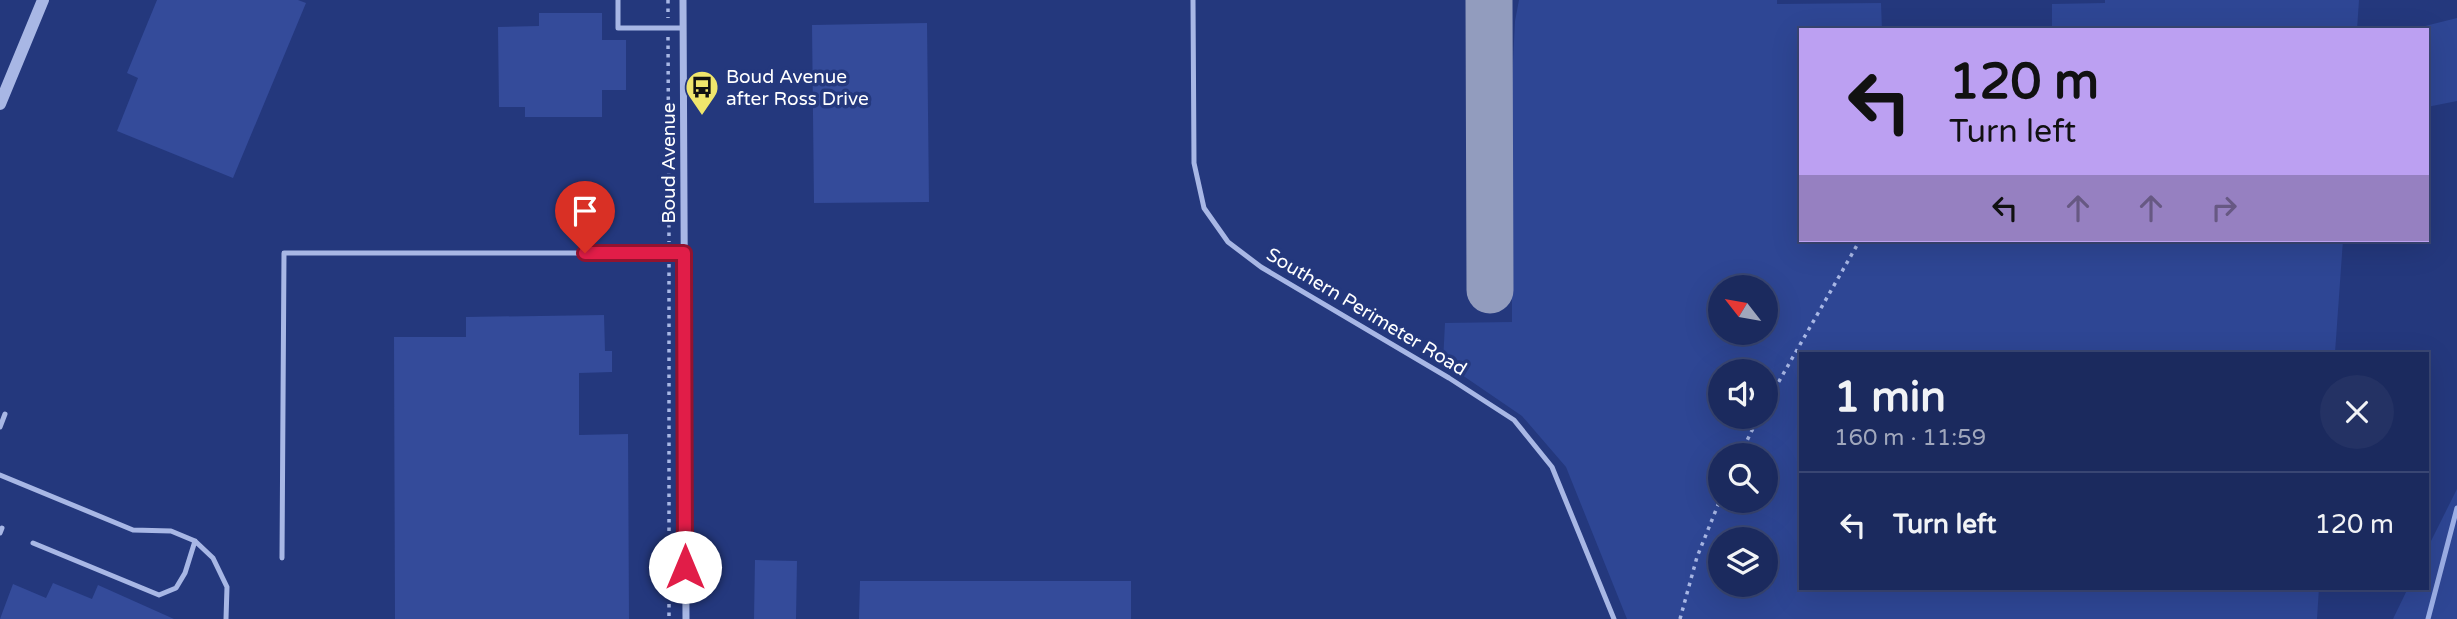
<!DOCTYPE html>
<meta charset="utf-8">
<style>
:root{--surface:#1b2a5e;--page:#243264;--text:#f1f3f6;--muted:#a0a7bc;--line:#394673}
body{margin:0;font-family:"Varela Round",sans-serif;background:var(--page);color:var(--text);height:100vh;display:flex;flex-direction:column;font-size:26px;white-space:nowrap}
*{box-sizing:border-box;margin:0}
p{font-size:23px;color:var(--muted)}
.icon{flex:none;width:38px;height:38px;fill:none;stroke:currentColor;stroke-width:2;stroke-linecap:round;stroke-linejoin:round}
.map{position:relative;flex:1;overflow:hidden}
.sheet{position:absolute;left:1799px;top:352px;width:630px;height:238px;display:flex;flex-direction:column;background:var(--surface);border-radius:0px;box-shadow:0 7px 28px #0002,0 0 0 2px var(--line)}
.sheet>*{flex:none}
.hud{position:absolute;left:1799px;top:28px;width:630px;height:214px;border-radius:0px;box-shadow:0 7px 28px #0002,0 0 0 2px var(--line);background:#bca0f2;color:#111;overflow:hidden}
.needle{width:46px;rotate:301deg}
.buttons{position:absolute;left:1708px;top:275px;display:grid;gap:14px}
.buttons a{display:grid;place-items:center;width:70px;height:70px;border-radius:50%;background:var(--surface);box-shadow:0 7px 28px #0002,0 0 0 2px var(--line);font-size:35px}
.pin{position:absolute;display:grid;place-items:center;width:60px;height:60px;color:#fff;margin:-72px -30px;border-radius:50% 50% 50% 0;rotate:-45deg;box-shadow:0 0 7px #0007}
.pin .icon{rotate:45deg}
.me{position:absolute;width:77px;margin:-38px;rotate:0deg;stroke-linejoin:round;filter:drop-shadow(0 0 5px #0008)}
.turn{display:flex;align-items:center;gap:24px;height:147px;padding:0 35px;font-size:32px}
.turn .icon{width:91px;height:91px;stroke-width:2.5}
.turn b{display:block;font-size:49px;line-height:60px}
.lanes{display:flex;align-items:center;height:66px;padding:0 35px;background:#0003;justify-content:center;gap:35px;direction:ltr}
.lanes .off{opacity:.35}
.round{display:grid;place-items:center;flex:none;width:74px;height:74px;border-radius:37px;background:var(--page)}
.overview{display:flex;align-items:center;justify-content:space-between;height:119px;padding:0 35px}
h1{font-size:42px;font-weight:800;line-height:52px}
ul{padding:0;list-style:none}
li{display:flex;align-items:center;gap:21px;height:105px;padding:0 35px;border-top:2px solid var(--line)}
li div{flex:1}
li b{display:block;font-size:26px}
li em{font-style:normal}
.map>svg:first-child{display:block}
</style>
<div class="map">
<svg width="2457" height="619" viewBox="0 0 2457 619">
<rect width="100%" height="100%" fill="#24387d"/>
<path fill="#2e4694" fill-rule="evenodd" d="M 1519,0 L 1777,0 L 1777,4 L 1881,3 L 1882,30 L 1801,30 L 1801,240 L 2343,240 L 2335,353 L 1801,354 L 1801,588 L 2319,588 L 2317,619 L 1627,619 L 1566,467 L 1522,416 L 1443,362 L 1445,323 L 1512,322 L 1512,82 L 1515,21 ZM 1720,287 L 1766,287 L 1766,332 L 1720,332 ZM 1720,371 L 1766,371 L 1766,416 L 1720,416 ZM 1720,455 L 1766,455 L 1766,500 L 1720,500 ZM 1720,539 L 1766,539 L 1766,584 L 1720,584 Z
M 2105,0 L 2359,0 L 2357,30 L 2052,30 L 2052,4 L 2105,3 Z
M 2457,18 L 2457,101 L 2427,107 L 2427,30 L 2409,30 Z
M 2457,489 L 2457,619 L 2393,619 L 2408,588 L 2427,588 L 2427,549 Z"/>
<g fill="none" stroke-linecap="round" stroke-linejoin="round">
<path stroke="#9cafe6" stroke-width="5" d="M 2428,619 L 2457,508"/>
<path stroke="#929cbe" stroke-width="47" d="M 1489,0 L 1490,290"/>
</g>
<path fill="#344b9a" d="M 157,0 L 298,0 L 306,3 L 233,178 L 117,131 L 138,78 L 127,73 Z
M 539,13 L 602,13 L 602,40 L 626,40 L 626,90 L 602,90 L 602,117 L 525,117 L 525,107 L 499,107 L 498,27 L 539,26 Z
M 927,23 L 929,202 L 814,203 L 812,25 Z
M 604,315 L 605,351 L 612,351 L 612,372 L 579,373 L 579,435 L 628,434 L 629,619 L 395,619 L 394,337 L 466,337 L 466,317 Z
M 755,560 L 797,561 L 796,619 L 754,619 Z
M 860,581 L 1131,581 L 1131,619 L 859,619 Z
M 53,583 L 92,599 L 98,585 L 174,619 L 0,619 L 13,584 L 46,598 Z"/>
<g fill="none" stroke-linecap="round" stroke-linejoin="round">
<path stroke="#a8b7e5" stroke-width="3.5" stroke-dasharray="3.5 5" stroke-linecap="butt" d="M 668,0 L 668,18
M 668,37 L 669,242
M 669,264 L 669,619
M 1766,404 L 1860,240
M 1740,455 L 1759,416
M 1680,619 L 1697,557 L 1720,500"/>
<path stroke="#a8b7e5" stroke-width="5" d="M 618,0 L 618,28 L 683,28
M 1193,0 L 1194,163 L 1204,208 L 1228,242 L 1261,267 L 1449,378 L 1514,420 L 1552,467 L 1614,619
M 0,427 L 5,414
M 0,475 L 133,530 L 171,531 L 195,541 L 213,558 L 227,587 L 226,619
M 0,533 L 2,528
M 33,543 L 159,595 L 176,588 L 185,573 L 195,541
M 282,558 L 284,253 L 684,253"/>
<path stroke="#a8b7e5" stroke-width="7" d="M 683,0 L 686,619"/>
<path stroke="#a8b7e5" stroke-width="12" d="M 0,104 L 43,0"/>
</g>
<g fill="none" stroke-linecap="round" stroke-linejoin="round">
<defs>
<path id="route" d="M 585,253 L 684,253 L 685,567"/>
</defs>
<use href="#route" stroke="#92132f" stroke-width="18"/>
<use href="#route" stroke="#e11d48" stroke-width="12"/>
</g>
<defs>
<symbol id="bus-pin" viewBox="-11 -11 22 30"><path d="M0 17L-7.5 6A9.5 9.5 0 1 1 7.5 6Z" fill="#f0e66c" stroke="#24387d"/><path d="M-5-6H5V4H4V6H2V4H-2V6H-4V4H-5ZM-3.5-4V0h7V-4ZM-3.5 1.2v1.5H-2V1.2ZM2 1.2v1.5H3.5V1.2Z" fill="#111"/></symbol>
</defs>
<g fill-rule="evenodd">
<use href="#bus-pin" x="683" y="68" width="38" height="52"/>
</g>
<g text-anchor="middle" stroke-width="7" stroke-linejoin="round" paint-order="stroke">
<g font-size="19" fill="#fff" stroke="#24387d" text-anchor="start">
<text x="726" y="83">Boud Avenue<tspan x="726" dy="22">after Ross Drive</tspan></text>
</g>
<g font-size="19" fill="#fff" stroke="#24387d">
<text transform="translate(668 163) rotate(-90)" y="7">Boud Avenue</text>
<text transform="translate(1367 311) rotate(31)" y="7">Southern Perimeter Road</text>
</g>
</g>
</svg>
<div class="buttons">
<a><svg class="needle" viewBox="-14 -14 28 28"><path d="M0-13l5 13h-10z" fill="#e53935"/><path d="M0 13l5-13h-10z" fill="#a0a7bc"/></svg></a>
<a><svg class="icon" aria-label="sound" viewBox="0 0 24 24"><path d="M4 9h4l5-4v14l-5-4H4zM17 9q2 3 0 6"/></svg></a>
<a><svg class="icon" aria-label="search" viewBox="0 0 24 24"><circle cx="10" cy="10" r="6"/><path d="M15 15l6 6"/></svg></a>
<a><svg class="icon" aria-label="layers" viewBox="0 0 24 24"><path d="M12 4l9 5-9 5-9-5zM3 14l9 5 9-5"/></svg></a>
</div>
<div class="pin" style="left:585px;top:253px;background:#d93025"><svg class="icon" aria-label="arrive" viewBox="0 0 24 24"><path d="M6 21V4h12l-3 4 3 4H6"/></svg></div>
<svg class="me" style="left:685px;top:567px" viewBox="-20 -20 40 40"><circle r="19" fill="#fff"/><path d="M0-13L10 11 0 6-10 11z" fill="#e11d48"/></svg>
<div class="hud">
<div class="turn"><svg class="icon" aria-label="left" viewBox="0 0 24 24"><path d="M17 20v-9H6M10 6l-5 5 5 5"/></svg><div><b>120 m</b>Turn left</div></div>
<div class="lanes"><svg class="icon" aria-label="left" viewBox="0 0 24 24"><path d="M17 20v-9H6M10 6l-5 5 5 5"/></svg><svg class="icon off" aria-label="ahead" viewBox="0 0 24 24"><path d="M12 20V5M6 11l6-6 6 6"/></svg><svg class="icon off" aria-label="ahead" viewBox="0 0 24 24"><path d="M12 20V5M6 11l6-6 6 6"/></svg><svg class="icon off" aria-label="right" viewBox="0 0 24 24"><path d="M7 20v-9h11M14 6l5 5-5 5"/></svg></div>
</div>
<section class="sheet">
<div class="overview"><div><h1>1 min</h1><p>160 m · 11:59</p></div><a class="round"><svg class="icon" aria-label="close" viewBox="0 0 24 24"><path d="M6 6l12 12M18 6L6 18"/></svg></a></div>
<ul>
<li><svg class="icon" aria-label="left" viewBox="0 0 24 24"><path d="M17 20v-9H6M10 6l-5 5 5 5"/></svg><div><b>Turn left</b></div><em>120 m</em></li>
</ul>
</section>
</div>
